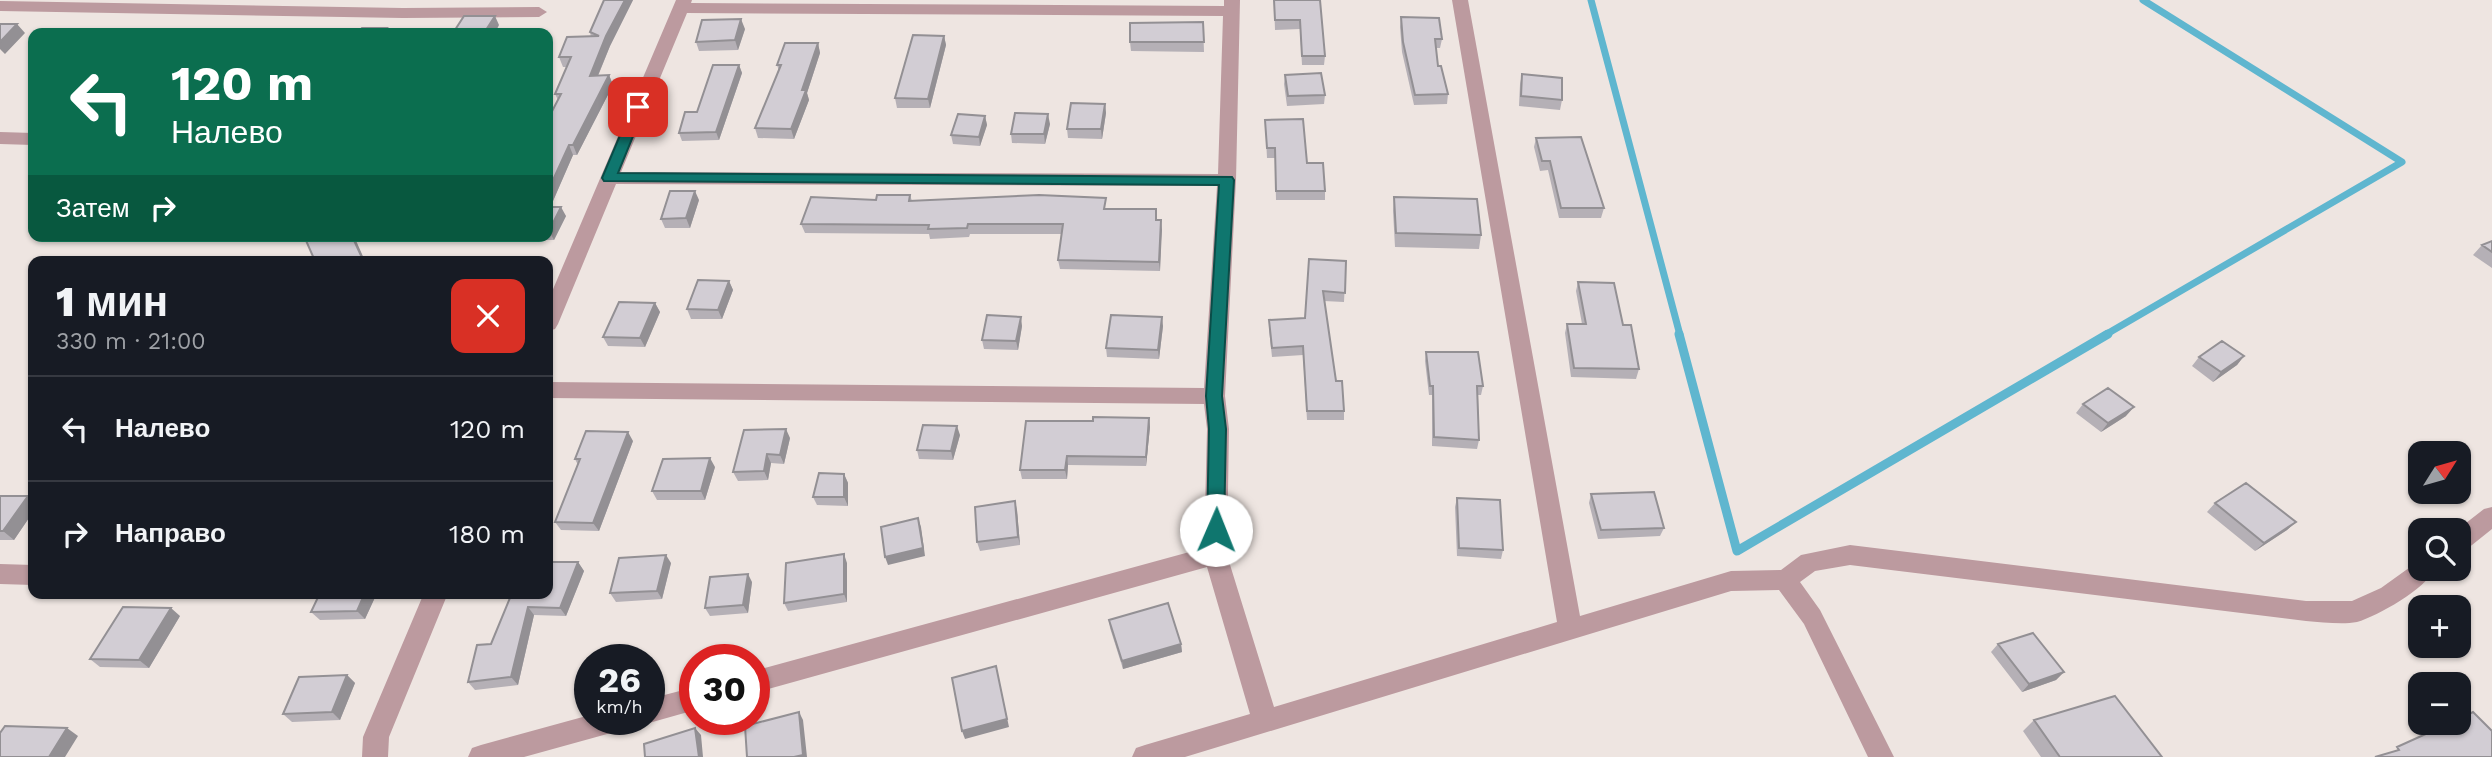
<!DOCTYPE html>
<html lang="ru">
<meta charset="utf-8">
<style>
:root{--surface:#171b24;--page:#242831;--text:#f1f3f6;--muted:#9ea1a6;--line:#363941}
body{margin:0;font-family:"Work Sans",sans-serif;background:var(--page);color:var(--text);height:100vh;display:flex;flex-direction:column;font-size:26px;white-space:nowrap}
*{box-sizing:border-box;margin:0}
p{font-size:23px;color:var(--muted)}
.icon{flex:none;width:38px;height:38px;fill:none;stroke:currentColor;stroke-width:2;stroke-linecap:round;stroke-linejoin:round}
.map{position:relative;flex:1;overflow:hidden}
.sheet{position:absolute;left:28px;top:256px;width:525px;height:343px;display:flex;flex-direction:column;background:var(--surface);border-radius:14px;box-shadow:0 2px 5px #0004}
.sheet>*{flex:none}
.hud{position:absolute;left:28px;top:28px;width:525px;height:214px;border-radius:14px;box-shadow:0 2px 5px #0004;background:#0b6e4f;color:#fff;overflow:hidden}
.needle{width:46px;rotate:53deg}
.tools{position:absolute;left:2408px;top:441px;display:grid;gap:14px}
.tools a{display:grid;place-items:center;width:63px;height:63px;border-radius:14px;background:var(--surface);box-shadow:0 2px 5px #0004;font-size:35px}
.speed{position:absolute;left:574px;top:644px;display:flex;gap:14px;font-size:35px;font-weight:700;text-align:center}
.speed>*{display:grid;place-content:center;width:91px;height:91px;border-radius:50%;background:var(--surface);box-shadow:0 2px 5px #0004;line-height:1}
.speed small{font-size:18px;font-weight:400}
.speed .limit{border:10px solid #d22;background:#fff;color:#111}
.pin{position:absolute;display:grid;place-items:center;width:60px;height:60px;color:#fff;margin:-30px;border-radius:14px;box-shadow:0 4px 10px #0006}
.me{position:absolute;width:77px;margin:-38px;rotate:1deg;stroke-linejoin:round;filter:drop-shadow(0 0 5px #0008)}
.turn{display:flex;align-items:center;gap:24px;height:147px;padding:0 28px;font-size:32px}
.turn .icon{width:91px;height:91px;stroke-width:2.5}
.turn b{display:block;font-size:49px;line-height:60px}
.then{display:flex;align-items:center;height:66px;padding:0 28px;background:#0003;gap:14px;font-size:26px}
.round{display:grid;place-items:center;flex:none;width:74px;height:74px;border-radius:14px;background:var(--page)}
.headline{display:flex;align-items:center;justify-content:space-between;height:119px;padding:0 28px}
h1{font-size:42px;font-weight:800;line-height:52px}
ul{padding:0;list-style:none}
li{display:flex;align-items:center;gap:21px;height:105px;padding:0 28px;border-top:2px solid var(--line)}
li div{flex:1}
li b{display:block;font-size:26px}
li em{font-style:normal}
.map>svg:first-child{display:block}
</style>
<div class="map">
<svg width="2492" height="757" viewBox="0 0 2492 757">
<rect width="100%" height="100%" fill="#eee5e1"/>
<g fill="none" stroke-linecap="round" stroke-linejoin="round">
<path stroke="#5fb6cf" stroke-width="7" d="M 1591,0 L 1680,335
M 2105,335 L 2402,162 L 2143,0"/>
<path stroke="#5fb6cf" stroke-width="9" d="M 1679,334 L 1737,551 L 2108,334"/>
<path fill="#bc9a9f" fill-rule="evenodd" d="M 676,0 L 692,0 L 691,3 L 1224,6 L 1224,0 L 1240,0 L 1236,180 L 1225,396 L 1229,429 L 1227,555 L 1274,707 L 1557,622 L 1452,0 L 1468,0 L 1580,616 L 1731,571 L 1781,570 L 1801,555 L 1850,545 L 2306,601 L 2352,601 L 2381,588 L 2420,560 L 2420,569 L 2435,569 C 2425,589 2378,616 2357,622 C 2342,625 2322,622 2306,621 L 1850,565 L 1815,571 L 1800,582 L 1820,610 L 1894,757 L 1868,757 L 1804,624 L 1779,590 L 1731,591 L 1185,757 L 1132,757 L 1136,748 L 1145,745 L 1250,714 L 1207,567 L 754,693 L 754,671 L 1204,548 L 1207,429 L 1204,404 L 548,398 L 548,382 L 1204,388 L 1217,186 L 616,184 L 558,324 L 555,329 L 548,331 L 548,301 ZM 687,13 L 1223,16 L 1218,174 L 621,172 Z
M 0,1 L 403,8 L 539,7 L 547,12 L 539,17 L 403,18 L 0,11 Z
M 0,132 L 33,133 L 33,145 L 0,144 Z
M 2492,507 L 2492,529 L 2467,549 L 2459,552 L 2457,530 L 2484,509 Z
M 0,564 L 33,565 L 33,585 L 0,584 Z
M 424,593 L 448,593 L 389,737 L 388,757 L 362,757 L 363,737 Z
M 695,687 L 695,710 L 649,723 L 640,719 L 649,719 L 649,699 Z
M 590,715 L 590,719 L 631,719 L 627,727 L 618,731 L 524,757 L 468,757 L 472,748 L 481,745 Z"/>
</g>
<path fill="#b5b0b6" d="M 604,0 L 633,0 L 610,46 L 598,76 L 609,75 L 613,85 L 577,155 L 573,155 L 553,201 L 548,201 L 548,119 L 558,100 L 555,94 L 567,67 L 563,67 L 559,57 L 591,37 L 590,32 Z
M 1274,0 L 1320,0 L 1325,56 L 1324,65 L 1302,65 L 1300,29 L 1275,30 Z
M 1401,17 L 1442,39 L 1440,48 L 1436,48 L 1438,66 L 1448,94 L 1447,104 L 1414,105 L 1402,52 L 1400,27 Z
M 1203,22 L 1204,52 L 1131,51 L 1130,42 Z
M 745,29 L 738,50 L 699,51 L 696,42 Z
M 944,36 L 946,45 L 930,108 L 897,108 L 895,98 Z
M 818,43 L 820,53 L 807,93 L 809,100 L 794,139 L 758,138 L 755,128 L 779,71 L 777,65 Z
M 739,65 L 742,73 L 719,140 L 682,141 L 679,133 Z
M 1522,74 L 1562,100 L 1560,110 L 1519,106 L 1520,84 Z
M 1285,75 L 1325,95 L 1324,104 L 1287,106 L 1284,84 Z
M 1105,104 L 1106,113 L 1102,139 L 1068,138 L 1067,129 Z
M 985,116 L 987,125 L 980,146 L 953,144 L 951,135 Z
M 1265,120 L 1307,163 L 1325,191 L 1325,200 L 1276,200 L 1275,158 L 1267,158 Z
M 1050,124 L 1045,144 L 1012,143 L 1011,134 Z
M 1536,138 L 1604,208 L 1601,218 L 1559,218 L 1548,170 L 1540,171 L 1534,147 Z
M 910,195 L 912,201 L 1106,209 L 1157,220 L 1161,220 L 1160,271 L 1060,269 L 1058,260 L 1062,234 L 970,234 L 969,237 L 930,239 L 929,234 L 805,233 L 801,224 L 876,200 Z
M 1394,197 L 1481,235 L 1479,249 L 1395,247 L 1393,211 Z
M 699,200 L 690,228 L 665,228 L 661,219 Z
M 548,207 L 566,216 L 554,240 L 518,240 L 517,236 L 548,236 Z
M 2492,241 L 2492,268 L 2473,255 L 2482,245 Z
M 1309,259 L 1346,261 L 1344,302 L 1324,301 L 1336,381 L 1344,411 L 1344,420 L 1307,420 L 1303,355 L 1272,357 L 1269,329 L 1269,320 L 1305,318 Z
M 729,281 L 733,290 L 722,319 L 691,319 L 687,309 Z
M 1578,282 L 1623,325 L 1639,369 L 1636,379 L 1571,377 L 1565,333 L 1567,324 L 1582,324 L 1576,291 Z
M 655,303 L 660,312 L 645,347 L 608,346 L 603,337 Z
M 1022,326 L 1018,350 L 984,349 L 982,340 Z
M 1163,326 L 1159,359 L 1107,357 L 1106,348 Z
M 1426,352 L 1483,386 L 1481,395 L 1478,395 L 1479,440 L 1477,449 L 1432,446 L 1432,395 L 1429,395 L 1425,361 Z
M 2244,356 L 2237,365 L 2213,382 L 2192,366 L 2199,357 Z
M 2083,404 L 2126,416 L 2101,432 L 2076,413 Z
M 1149,418 L 1150,427 L 1146,466 L 1068,465 L 1067,479 L 1022,479 L 1020,470 L 1093,421 Z
M 960,435 L 953,460 L 919,459 L 917,450 Z
M 790,438 L 784,464 L 771,463 L 768,480 L 738,481 L 733,472 Z
M 633,441 L 599,531 L 561,530 L 555,522 L 578,465 L 575,459 Z
M 715,467 L 705,500 L 657,500 L 652,491 Z
M 844,474 L 848,483 L 848,506 L 817,505 L 813,497 Z
M 1591,494 L 1664,528 L 1660,536 L 1598,539 L 1589,503 Z
M 0,496 L 28,496 L 33,501 L 33,512 L 14,540 L 0,540 Z
M 1457,498 L 1503,550 L 1501,559 L 1457,556 L 1455,507 Z
M 2215,503 L 2296,522 L 2287,530 L 2255,551 L 2207,512 Z
M 1017,510 L 1020,545 L 980,551 L 977,542 Z
M 578,562 L 584,571 L 566,616 L 534,615 L 518,685 L 475,690 L 468,682 L 491,644 L 512,593 Z
M 671,563 L 662,599 L 616,602 L 610,593 Z
M 847,563 L 847,602 L 788,611 L 784,603 Z
M 752,582 L 748,613 L 710,616 L 705,608 Z
M 320,593 L 377,593 L 365,619 L 320,620 L 311,612 Z
M 180,616 L 149,668 L 100,667 L 90,659 Z
M 1109,620 L 1181,644 L 1182,652 L 1123,669 L 1110,628 Z
M 1998,644 L 2064,672 L 2056,680 L 2022,692 L 1991,652 Z
M 347,675 L 355,683 L 340,720 L 292,722 L 283,714 Z
M 2034,720 L 2162,757 L 2041,757 L 2023,731 Z"/>
<path fill="#939094" d="M 625,0 L 633,0 L 610,46 L 594,85 L 590,76 L 606,36 Z
M 495,16 L 499,25 L 495,33 L 484,33 Z
M 741,19 L 745,29 L 738,50 L 735,40 Z
M 17,24 L 25,33 L 5,54 L 0,49 L 0,42 Z
M 944,36 L 946,45 L 930,108 L 928,99 Z
M 818,43 L 820,53 L 807,93 L 809,100 L 794,139 L 791,129 L 802,90 Z
M 739,65 L 742,73 L 719,140 L 716,132 Z
M 609,75 L 613,85 L 577,155 L 573,145 Z
M 1105,104 L 1106,113 L 1102,139 L 1101,129 Z
M 1048,114 L 1050,124 L 1045,144 L 1044,134 Z
M 985,116 L 987,125 L 980,146 L 979,137 Z
M 569,145 L 573,155 L 553,201 L 548,191 Z
M 695,191 L 699,200 L 690,228 L 686,218 Z
M 561,207 L 566,216 L 554,240 L 549,231 Z
M 1161,220 L 1162,230 L 1160,271 L 1159,262 Z
M 352,236 L 354,236 L 365,261 L 362,261 Z
M 729,281 L 733,290 L 722,319 L 718,310 Z
M 655,303 L 660,312 L 645,347 L 640,338 Z
M 1021,317 L 1022,326 L 1018,350 L 1016,341 Z
M 1162,317 L 1163,326 L 1159,359 L 1158,350 Z
M 2244,356 L 2237,365 L 2213,382 L 2221,372 Z
M 2134,407 L 2126,416 L 2101,432 L 2108,423 Z
M 1149,418 L 1150,427 L 1146,466 L 1146,457 Z
M 957,426 L 960,435 L 953,460 L 951,451 Z
M 786,429 L 790,438 L 784,464 L 780,455 Z
M 628,432 L 633,441 L 599,531 L 593,523 Z
M 767,454 L 771,463 L 768,480 L 764,471 Z
M 1067,456 L 1068,465 L 1067,479 L 1065,470 Z
M 710,458 L 715,467 L 705,500 L 701,491 Z
M 844,474 L 848,483 L 848,506 L 844,497 Z
M 28,496 L 33,501 L 33,512 L 14,540 L 3,531 Z
M 1015,501 L 1017,510 L 1020,545 L 1018,537 Z
M 918,518 L 921,527 L 925,556 L 888,565 L 885,557 Z
M 2296,522 L 2287,530 L 2255,551 L 2264,543 Z
M 844,554 L 847,563 L 847,602 L 844,594 Z
M 666,555 L 671,563 L 662,599 L 657,591 Z
M 578,562 L 584,571 L 566,616 L 560,608 Z
M 748,574 L 752,582 L 748,613 L 743,605 Z
M 365,593 L 377,593 L 365,619 L 357,611 Z
M 528,607 L 534,615 L 518,685 L 511,677 Z
M 171,608 L 180,616 L 149,668 L 139,660 Z
M 1181,644 L 1182,652 L 1123,669 L 1122,661 Z
M 996,666 L 1009,727 L 965,739 L 962,731 Z
M 2064,672 L 2056,680 L 2022,692 L 2029,684 Z
M 347,675 L 355,683 L 340,720 L 332,712 Z
M 799,712 L 803,720 L 807,757 L 794,757 Z
M 67,728 L 78,736 L 65,757 L 49,757 Z
M 695,728 L 701,735 L 703,757 L 699,757 Z"/>
<path fill="#d2cdd4" stroke="#939094" stroke-width="2" d="M 604,0 L 625,0 L 606,36 L 590,76 L 609,75 L 573,145 L 569,145 L 548,191 L 548,119 L 561,94 L 555,94 L 571,57 L 559,57 L 567,37 L 599,36 L 590,32 Z
M 1274,0 L 1320,0 L 1325,56 L 1302,56 L 1300,20 L 1275,20 Z
M 464,16 L 495,16 L 484,33 L 453,33 Z
M 1401,17 L 1439,18 L 1442,39 L 1435,39 L 1438,66 L 1441,66 L 1448,94 L 1415,95 L 1403,42 Z
M 741,19 L 735,40 L 696,42 L 702,20 Z
M 1203,22 L 1204,42 L 1130,42 L 1130,23 Z
M 0,24 L 17,24 L 0,42 Z
M 362,28 L 387,28 L 384,33 L 358,33 Z
M 913,35 L 944,36 L 928,99 L 895,98 Z
M 785,43 L 818,43 L 802,90 L 806,90 L 791,129 L 755,128 L 781,65 L 777,65 Z
M 713,65 L 739,65 L 716,132 L 679,133 L 685,112 L 697,112 Z
M 1321,73 L 1325,95 L 1288,96 L 1285,75 Z
M 1522,74 L 1562,78 L 1562,100 L 1521,96 Z
M 1071,103 L 1105,104 L 1101,129 L 1067,129 Z
M 1015,113 L 1048,114 L 1044,134 L 1011,134 Z
M 958,114 L 985,116 L 979,137 L 951,135 Z
M 1303,119 L 1307,163 L 1323,163 L 1325,191 L 1276,191 L 1275,148 L 1267,148 L 1265,120 Z
M 1581,137 L 1604,208 L 1561,208 L 1550,161 L 1542,161 L 1536,138 Z
M 670,191 L 695,191 L 686,218 L 661,219 Z
M 877,195 L 910,195 L 909,201 L 1039,195 L 1106,198 L 1104,209 L 1156,209 L 1156,220 L 1161,220 L 1159,262 L 1058,260 L 1063,224 L 968,224 L 967,228 L 928,229 L 929,225 L 801,224 L 811,197 L 876,200 Z
M 1394,197 L 1477,199 L 1481,235 L 1396,233 Z
M 548,207 L 561,207 L 549,231 L 548,231 Z
M 304,236 L 352,236 L 363,260 L 315,261 Z
M 2492,241 L 2492,252 L 2482,245 Z
M 1309,259 L 1346,261 L 1345,293 L 1323,291 L 1336,381 L 1342,381 L 1344,411 L 1307,411 L 1303,346 L 1272,348 L 1269,320 L 1305,318 Z
M 698,280 L 729,281 L 718,310 L 687,309 Z
M 1578,282 L 1614,283 L 1623,325 L 1631,325 L 1639,369 L 1574,368 L 1567,324 L 1586,324 Z
M 619,302 L 655,303 L 640,338 L 603,337 Z
M 987,315 L 1021,317 L 1016,341 L 982,340 Z
M 1111,315 L 1162,317 L 1158,350 L 1106,348 Z
M 2222,341 L 2244,356 L 2221,372 L 2199,357 Z
M 1426,352 L 1478,352 L 1483,386 L 1477,386 L 1479,440 L 1434,437 L 1433,386 L 1430,386 Z
M 2108,388 L 2134,407 L 2108,423 L 2083,404 Z
M 1093,417 L 1149,418 L 1146,457 L 1067,456 L 1065,470 L 1020,470 L 1026,421 L 1093,421 Z
M 923,425 L 957,426 L 951,451 L 917,450 Z
M 786,429 L 780,455 L 767,454 L 764,471 L 733,472 L 744,430 Z
M 586,431 L 628,432 L 593,523 L 555,522 L 580,459 L 575,459 Z
M 710,458 L 701,491 L 652,491 L 663,459 Z
M 819,473 L 844,474 L 844,497 L 813,497 Z
M 2246,483 L 2296,522 L 2264,543 L 2215,503 Z
M 1654,492 L 1664,528 L 1601,530 L 1591,494 Z
M 0,496 L 28,496 L 3,531 L 0,531 Z
M 1457,498 L 1500,500 L 1503,550 L 1459,548 Z
M 1015,501 L 1018,537 L 977,542 L 975,507 Z
M 918,518 L 923,548 L 885,557 L 881,527 Z
M 844,554 L 844,594 L 784,603 L 786,563 Z
M 666,555 L 657,591 L 610,593 L 619,558 Z
M 548,562 L 578,562 L 560,608 L 528,607 L 511,677 L 468,682 L 477,645 L 491,644 L 512,593 L 548,593 Z
M 748,574 L 743,605 L 705,608 L 710,577 Z
M 320,593 L 365,593 L 357,611 L 311,612 Z
M 1168,603 L 1181,644 L 1122,661 L 1109,620 Z
M 123,607 L 171,608 L 139,660 L 90,659 Z
M 2033,633 L 2064,672 L 2029,684 L 1998,644 Z
M 996,666 L 1007,719 L 962,731 L 952,678 Z
M 347,675 L 332,712 L 283,714 L 299,677 Z
M 2115,696 L 2162,757 L 2060,757 L 2034,720 Z
M 799,712 L 803,755 L 794,757 L 747,757 L 745,726 Z
M 2473,712 L 2492,731 L 2492,757 L 2375,757 L 2399,750 L 2397,747 L 2450,723 L 2459,723 L 2459,719 Z
M 5,726 L 67,728 L 49,757 L 0,757 L 0,733 Z
M 695,728 L 699,757 L 645,757 L 644,744 Z"/>
<path fill="#0f766e" stroke="#0a4d48" stroke-width="2" d="M 638,103 L 645,107 L 618,173 L 1232,177 L 1234,180 L 1222,396 L 1226,429 L 1224,530 L 1222,535 L 1216,537 L 1209,535 L 1207,530 L 1209,429 L 1206,396 L 1219,185 L 604,181 L 602,178 L 632,107 Z"/>
</svg>
<div class="tools">
<a><svg class="needle" viewBox="-14 -14 28 28"><path d="M0-13l5 13h-10z" fill="#e53935"/><path d="M0 13l5-13h-10z" fill="#9ea1a6"/></svg></a>
<a><svg class="icon" aria-label="search" viewBox="0 0 24 24"><circle cx="10" cy="10" r="6"/><path d="M15 15l6 6"/></svg></a>
<a>+</a>
<a>−</a>
</div>
<div class="speed"><div>26<small>km/h</small></div><div class="limit">30</div></div>
<div class="pin" style="left:638px;top:107px;background:#d93025"><svg class="icon" aria-label="arrive" viewBox="0 0 24 24"><path d="M6 21V4h12l-3 4 3 4H6"/></svg></div>
<svg class="me" style="left:1216px;top:530px" viewBox="-20 -20 40 40"><circle r="19" fill="#fff"/><path d="M0-13L10 11 0 6-10 11z" fill="#0f766e"/></svg>
<div class="hud">
<div class="turn"><svg class="icon" aria-label="left" viewBox="0 0 24 24"><path d="M17 20v-9H6M10 6l-5 5 5 5"/></svg><div><b>120 m</b>Налево</div></div>
<div class="then">Затем<svg class="icon" aria-label="right" viewBox="0 0 24 24"><path d="M7 20v-9h11M14 6l5 5-5 5"/></svg></div>
</div>
<section class="sheet">
<div class="headline"><div><h1>1 мин</h1><p>330 m · 21:00</p></div><a class="round" style="background:#d93025;color:#fff"><svg class="icon" aria-label="close" viewBox="0 0 24 24"><path d="M6 6l12 12M18 6L6 18"/></svg></a></div>
<ul>
<li><svg class="icon" aria-label="left" viewBox="0 0 24 24"><path d="M17 20v-9H6M10 6l-5 5 5 5"/></svg><div><b>Налево</b></div><em>120 m</em></li>
<li><svg class="icon" aria-label="right" viewBox="0 0 24 24"><path d="M7 20v-9h11M14 6l5 5-5 5"/></svg><div><b>Направо</b></div><em>180 m</em></li>
</ul>
</section>
</div>
